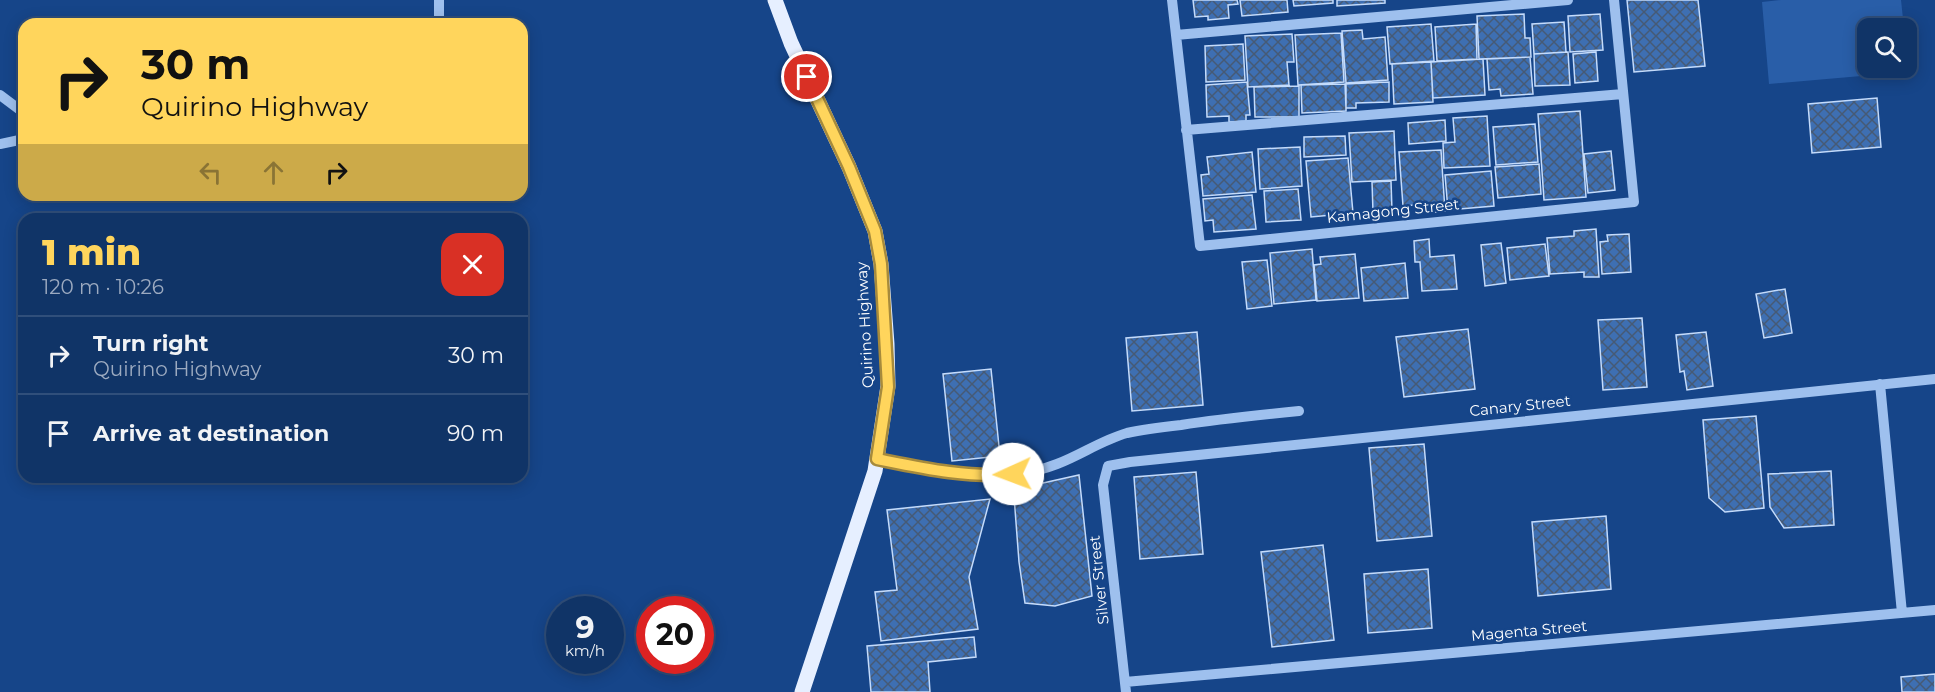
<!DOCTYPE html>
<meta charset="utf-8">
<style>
:root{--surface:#103467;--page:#193c6d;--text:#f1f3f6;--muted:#9caac0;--line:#304f7b;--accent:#ffd55c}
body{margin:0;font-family:Montserrat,sans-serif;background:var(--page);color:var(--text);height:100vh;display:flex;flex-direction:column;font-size:22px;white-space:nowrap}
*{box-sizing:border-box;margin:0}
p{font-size:20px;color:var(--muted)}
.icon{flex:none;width:33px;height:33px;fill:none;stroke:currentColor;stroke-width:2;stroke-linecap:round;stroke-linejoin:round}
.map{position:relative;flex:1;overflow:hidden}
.details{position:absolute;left:18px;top:213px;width:510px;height:270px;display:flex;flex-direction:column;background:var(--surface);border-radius:18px;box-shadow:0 3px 15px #0003,0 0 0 2px var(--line)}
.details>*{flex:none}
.hud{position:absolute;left:18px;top:18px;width:510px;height:183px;border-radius:18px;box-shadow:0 3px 15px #0003,0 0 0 2px var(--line);background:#ffd55c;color:#111;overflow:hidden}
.controls{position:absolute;left:1857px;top:18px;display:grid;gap:12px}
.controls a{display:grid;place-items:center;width:60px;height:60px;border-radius:12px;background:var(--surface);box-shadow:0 3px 15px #0003,0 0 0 2px var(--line);font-size:30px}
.speed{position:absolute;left:546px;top:596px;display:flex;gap:12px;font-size:30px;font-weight:700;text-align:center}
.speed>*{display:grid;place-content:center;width:78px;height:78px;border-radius:50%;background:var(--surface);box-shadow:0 3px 15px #0003,0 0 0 2px var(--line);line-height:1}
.speed small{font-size:15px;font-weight:400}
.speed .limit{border:9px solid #d22;background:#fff;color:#111}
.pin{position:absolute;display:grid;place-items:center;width:51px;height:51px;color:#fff;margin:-26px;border:3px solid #fff;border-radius:50%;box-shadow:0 2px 6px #0007}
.me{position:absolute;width:66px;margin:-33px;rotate:268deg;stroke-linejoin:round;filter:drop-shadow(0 0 4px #0008)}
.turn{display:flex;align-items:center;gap:21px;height:126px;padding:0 24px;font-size:27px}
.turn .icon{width:78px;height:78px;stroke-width:2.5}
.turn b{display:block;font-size:42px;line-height:51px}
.lanes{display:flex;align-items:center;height:57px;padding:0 24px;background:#0003;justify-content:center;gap:30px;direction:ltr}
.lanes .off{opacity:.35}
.round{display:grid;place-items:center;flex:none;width:63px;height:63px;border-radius:18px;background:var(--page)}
.headline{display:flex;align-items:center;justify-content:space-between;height:102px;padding:0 24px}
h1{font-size:36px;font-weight:800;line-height:45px;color:var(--accent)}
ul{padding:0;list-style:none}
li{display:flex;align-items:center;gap:18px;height:78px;padding:0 24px;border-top:2px solid var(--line)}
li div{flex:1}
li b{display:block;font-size:22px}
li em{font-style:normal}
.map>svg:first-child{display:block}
</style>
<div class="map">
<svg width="1935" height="692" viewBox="0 0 1935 692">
<defs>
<pattern id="building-cross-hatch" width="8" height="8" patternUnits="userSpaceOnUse" patternTransform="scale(1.5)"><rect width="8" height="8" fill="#3e6fb2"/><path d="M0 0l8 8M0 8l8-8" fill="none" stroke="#465a75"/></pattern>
</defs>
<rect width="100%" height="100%" fill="#164589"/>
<path fill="#295ea8" d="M 1781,0 L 1901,0 L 1904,28 L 1868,28 L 1868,68 L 1906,68 L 1907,64 L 1907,72 L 1769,84 L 1762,2 Z"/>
<path fill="url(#building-cross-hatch)" stroke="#c4dbfb" stroke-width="1.5" d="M 1193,0 L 1237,0 L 1238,4 L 1228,5 L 1229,18 L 1208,20 L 1208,16 L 1195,17 Z
M 1240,0 L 1287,0 L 1288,12 L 1242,16 Z
M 1293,0 L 1333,0 L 1333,3 L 1294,6 Z
M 1337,0 L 1385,0 L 1385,3 L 1337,6 Z
M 1627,0 L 1698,0 L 1705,66 L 1634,72 Z
M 1524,14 L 1525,38 L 1530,38 L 1531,57 L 1479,59 L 1477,16 Z
M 1600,14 L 1603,50 L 1570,52 L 1568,16 Z
M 1564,22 L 1566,52 L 1534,54 L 1532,24 Z
M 1431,24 L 1434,61 L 1390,64 L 1387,27 Z
M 1476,24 L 1477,59 L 1437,61 L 1435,27 Z
M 1362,30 L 1363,39 L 1385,37 L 1388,80 L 1346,83 L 1342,31 Z
M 1341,33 L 1344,82 L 1298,85 L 1295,35 Z
M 1292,34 L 1294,62 L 1287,62 L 1289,85 L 1248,87 L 1245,36 Z
M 1243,44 L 1245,80 L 1206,82 L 1205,46 Z
M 1568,52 L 1570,85 L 1535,86 L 1534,54 Z
M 1596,52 L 1598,81 L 1575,83 L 1573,54 Z
M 1530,57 L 1533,94 L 1501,96 L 1500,89 L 1489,90 L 1487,59 Z
M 1483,59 L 1485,95 L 1433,98 L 1431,62 Z
M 1431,62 L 1433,102 L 1394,104 L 1392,64 Z
M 1247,82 L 1250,115 L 1246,115 L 1246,121 L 1229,122 L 1229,116 L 1207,117 L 1206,85 Z
M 1389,82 L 1389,102 L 1356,103 L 1356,108 L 1346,108 L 1345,84 Z
M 1346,84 L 1346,111 L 1302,113 L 1301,85 Z
M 1299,86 L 1299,117 L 1255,117 L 1254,87 Z
M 1877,98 L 1881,147 L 1812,153 L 1808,104 Z
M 1580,111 L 1586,197 L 1544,200 L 1538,114 Z
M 1487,116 L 1490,166 L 1444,168 L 1443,143 L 1455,142 L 1453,118 Z
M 1445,120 L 1446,141 L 1409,144 L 1408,123 Z
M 1535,124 L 1538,162 L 1496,165 L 1493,127 Z
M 1394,131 L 1396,180 L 1352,182 L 1349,133 Z
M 1345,136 L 1346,155 L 1304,157 L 1304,137 Z
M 1300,147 L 1302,186 L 1260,189 L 1258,149 Z
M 1441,150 L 1445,211 L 1426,213 L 1425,204 L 1403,206 L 1399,152 Z
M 1611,151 L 1615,190 L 1588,193 L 1584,154 Z
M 1252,152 L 1256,192 L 1203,196 L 1201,175 L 1209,174 L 1207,157 Z
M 1348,158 L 1353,213 L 1311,217 L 1306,161 Z
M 1539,164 L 1541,194 L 1498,198 L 1495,167 Z
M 1491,171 L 1494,206 L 1448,210 L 1445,175 Z
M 1391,181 L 1392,211 L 1373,212 L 1372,182 Z
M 1298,189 L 1301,220 L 1266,222 L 1264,191 Z
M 1252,195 L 1256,229 L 1214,232 L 1213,220 L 1205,221 L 1203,199 Z
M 1596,229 L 1599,277 L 1584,277 L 1584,272 L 1550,274 L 1547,238 L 1574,236 L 1574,231 Z
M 1629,234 L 1631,272 L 1602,274 L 1600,242 L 1608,241 L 1607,235 Z
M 1429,239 L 1430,257 L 1454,255 L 1457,289 L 1422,291 L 1420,262 L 1415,262 L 1414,241 Z
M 1501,243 L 1506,283 L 1485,286 L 1481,245 Z
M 1545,244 L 1549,276 L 1510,280 L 1507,248 Z
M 1312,249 L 1316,300 L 1274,304 L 1270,253 Z
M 1355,254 L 1359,298 L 1317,301 L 1314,265 L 1321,264 L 1320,257 Z
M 1267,260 L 1272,306 L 1247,309 L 1242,262 Z
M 1405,263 L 1408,298 L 1364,301 L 1361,268 Z
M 1785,289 L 1792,333 L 1764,338 L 1756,294 Z
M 1642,318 L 1647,387 L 1603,390 L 1598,320 Z
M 1468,329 L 1475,389 L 1404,397 L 1396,337 Z
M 1197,332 L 1203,405 L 1132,411 L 1126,338 Z
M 1706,332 L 1713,386 L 1687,390 L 1684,371 L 1680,372 L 1676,335 Z
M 991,369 L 1000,456 L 952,461 L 943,374 Z
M 1756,416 L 1764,508 L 1725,512 L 1709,498 L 1703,420 Z
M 1424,444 L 1432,536 L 1377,541 L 1369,448 Z
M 1831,471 L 1834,525 L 1784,528 L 1770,507 L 1768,474 Z
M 1196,472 L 1203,554 L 1140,559 L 1134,477 Z
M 1079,475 L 1092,596 L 1055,606 L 1025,603 L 1019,562 L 1013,483 L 1043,483 Z
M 990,499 L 969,577 L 978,629 L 881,641 L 875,592 L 897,590 L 887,510 Z
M 1606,516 L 1611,589 L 1538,596 L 1532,522 Z
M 1323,545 L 1334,640 L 1272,647 L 1261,552 Z
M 1428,569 L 1432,628 L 1368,633 L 1364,574 Z
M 974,637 L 976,657 L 928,662 L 930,692 L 871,692 L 867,646 Z
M 1935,674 L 1935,692 L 1902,692 L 1901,677 Z"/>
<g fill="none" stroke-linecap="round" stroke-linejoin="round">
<path stroke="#9ec0ee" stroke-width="10" d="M 439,0 L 439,24
M 1172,0 L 1200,246 L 1634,202 L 1614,0
M 1176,35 L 1568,0
M 0,95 L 24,113
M 1186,130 L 1623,94
M 0,144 L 24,139
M 1880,384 L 1902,613
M 877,459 C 936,471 998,487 1057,464 C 1081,455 1102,440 1127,433 C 1145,429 1163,427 1181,425 C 1221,419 1260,415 1299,411
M 1125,682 L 1935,610
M 1126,692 L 1103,485 L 1108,466 L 1130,462 L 1935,379"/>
<path stroke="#e6efff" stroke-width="15" d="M 775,0 L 791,43 L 849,167 L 875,231 L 881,264 L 887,344 L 888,386 L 875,471 L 802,692"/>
</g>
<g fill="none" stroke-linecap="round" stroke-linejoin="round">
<defs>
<path id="route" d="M 807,77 L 849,167 L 875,231 L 881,264 L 888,387 L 877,459 C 922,468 967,478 1013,474"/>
</defs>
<use href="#route" stroke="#a68a3c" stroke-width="15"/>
<use href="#route" stroke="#ffd55c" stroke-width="10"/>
</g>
<g text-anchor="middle" stroke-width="5" stroke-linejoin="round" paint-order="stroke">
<g font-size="15" fill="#fff" stroke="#164589">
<text transform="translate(1393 211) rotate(-6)" y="5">Kamagong Street</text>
<text transform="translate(865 325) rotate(-93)" y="5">Quirino Highway</text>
<text transform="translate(1520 406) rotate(-6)" y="5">Canary Street</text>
<text transform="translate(1099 580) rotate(-96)" y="5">Silver Street</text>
<text transform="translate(1529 631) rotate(-5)" y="5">Magenta Street</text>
</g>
</g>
</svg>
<div class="controls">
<a><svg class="icon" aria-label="search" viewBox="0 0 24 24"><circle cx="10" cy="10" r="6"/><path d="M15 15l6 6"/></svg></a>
</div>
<div class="speed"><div>9<small>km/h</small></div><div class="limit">20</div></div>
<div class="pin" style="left:807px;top:77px;background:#d93025"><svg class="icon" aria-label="arrive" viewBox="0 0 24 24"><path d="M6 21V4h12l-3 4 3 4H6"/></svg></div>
<svg class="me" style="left:1013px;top:474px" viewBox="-20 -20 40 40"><circle r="19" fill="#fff"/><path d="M0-13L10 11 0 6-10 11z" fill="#ffd55c"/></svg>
<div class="hud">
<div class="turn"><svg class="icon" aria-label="right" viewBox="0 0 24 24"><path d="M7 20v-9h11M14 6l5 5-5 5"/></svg><div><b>30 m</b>Quirino Highway</div></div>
<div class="lanes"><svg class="icon off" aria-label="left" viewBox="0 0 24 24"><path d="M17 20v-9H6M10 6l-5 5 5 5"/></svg><svg class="icon off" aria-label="ahead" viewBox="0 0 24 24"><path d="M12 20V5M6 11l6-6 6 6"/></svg><svg class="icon" aria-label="right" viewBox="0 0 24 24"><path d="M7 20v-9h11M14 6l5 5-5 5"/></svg></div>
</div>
<section class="details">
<div class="headline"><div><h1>1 min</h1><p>120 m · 10:26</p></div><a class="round" style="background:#d93025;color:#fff"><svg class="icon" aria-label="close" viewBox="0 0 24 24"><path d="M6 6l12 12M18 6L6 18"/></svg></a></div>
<ul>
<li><svg class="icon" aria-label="right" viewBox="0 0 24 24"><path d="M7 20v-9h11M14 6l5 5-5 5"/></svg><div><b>Turn right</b><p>Quirino Highway</p></div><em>30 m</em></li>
<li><svg class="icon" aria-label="arrive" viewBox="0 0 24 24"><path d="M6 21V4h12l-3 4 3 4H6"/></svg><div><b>Arrive at destination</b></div><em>90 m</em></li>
</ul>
</section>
</div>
